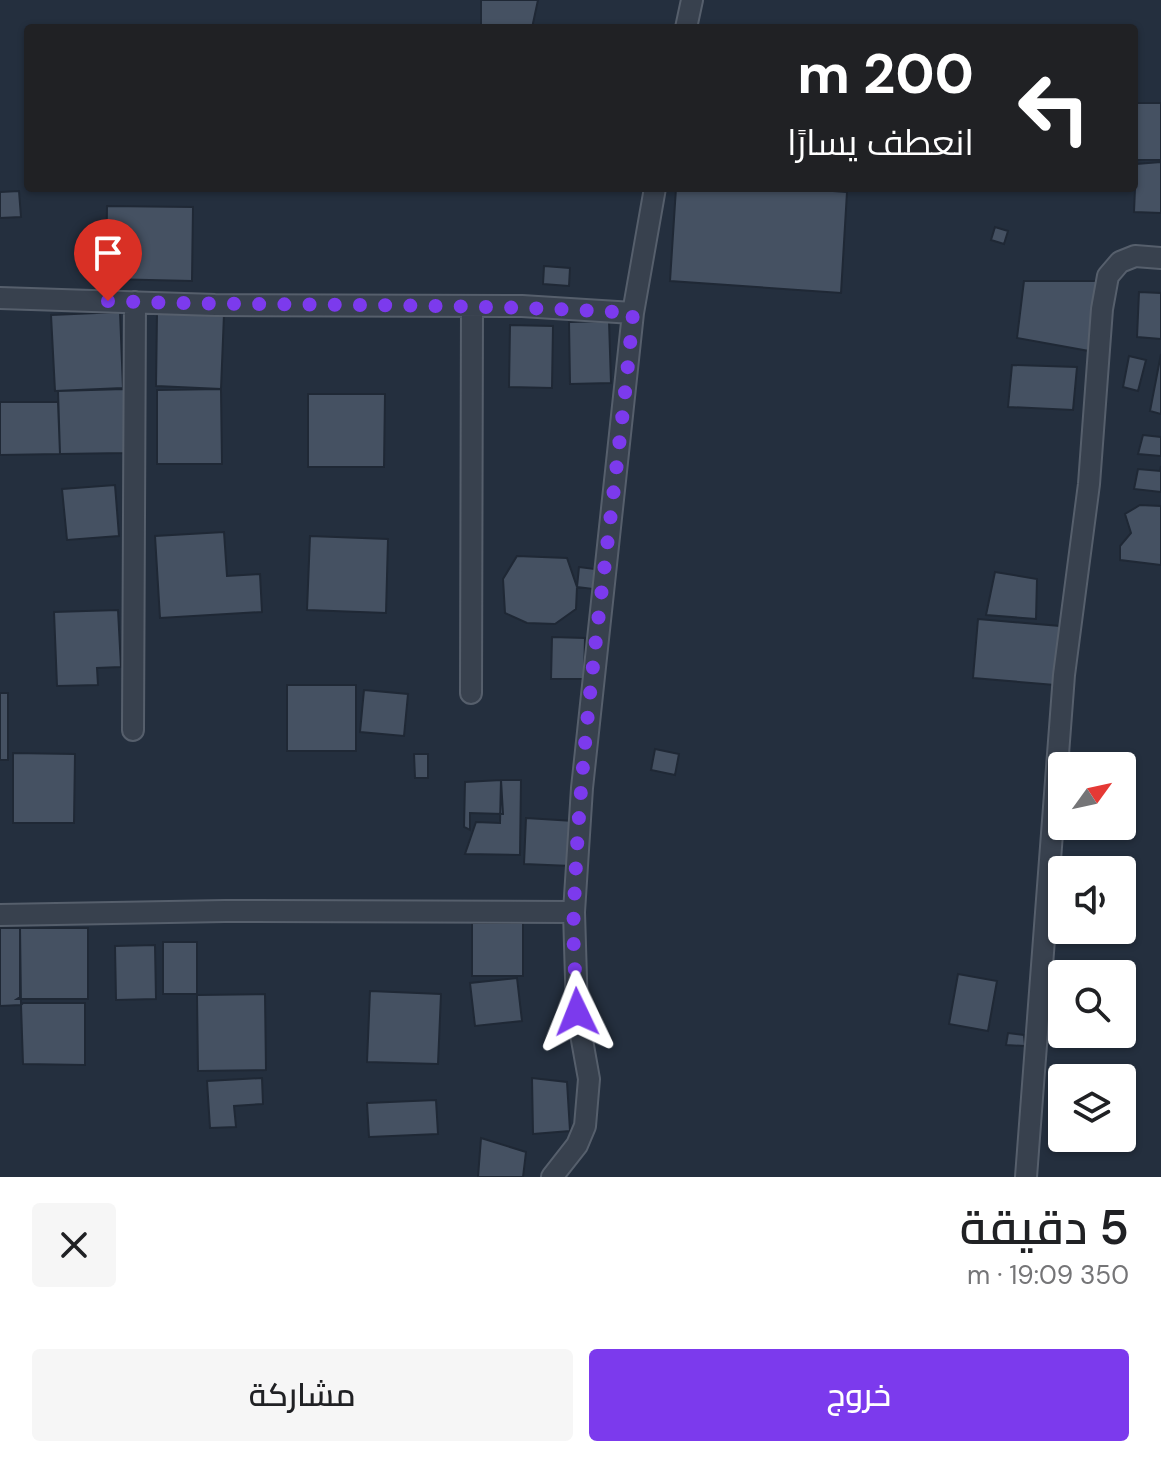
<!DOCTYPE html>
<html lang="ar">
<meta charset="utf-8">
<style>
:root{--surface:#fff;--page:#f6f6f6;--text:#202124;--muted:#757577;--accent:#7c3aed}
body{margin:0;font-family:"DM Sans",Cairo,sans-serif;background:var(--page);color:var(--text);direction:rtl;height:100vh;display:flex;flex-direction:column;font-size:30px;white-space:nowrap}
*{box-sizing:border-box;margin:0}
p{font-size:26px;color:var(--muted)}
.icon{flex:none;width:44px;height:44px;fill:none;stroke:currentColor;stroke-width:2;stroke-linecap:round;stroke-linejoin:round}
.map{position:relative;height:1177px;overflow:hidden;direction:ltr}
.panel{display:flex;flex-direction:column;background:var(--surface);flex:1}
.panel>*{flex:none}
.top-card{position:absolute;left:24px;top:24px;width:1114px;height:168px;border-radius:8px;box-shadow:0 2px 6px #0004;direction:rtl;background:#202124;color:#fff;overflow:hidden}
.needle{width:52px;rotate:57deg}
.fabs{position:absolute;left:1048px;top:752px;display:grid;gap:16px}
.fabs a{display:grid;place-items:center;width:88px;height:88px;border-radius:8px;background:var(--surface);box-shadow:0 2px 6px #0004;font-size:40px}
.pin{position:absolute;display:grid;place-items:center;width:68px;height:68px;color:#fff;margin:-82px -34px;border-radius:50% 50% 50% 0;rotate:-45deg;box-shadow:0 0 8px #0007}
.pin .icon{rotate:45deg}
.me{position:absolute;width:88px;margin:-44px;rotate:358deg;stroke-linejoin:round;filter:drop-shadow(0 0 6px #0008)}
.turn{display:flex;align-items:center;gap:28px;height:168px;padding:0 32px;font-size:36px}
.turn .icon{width:104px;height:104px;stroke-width:2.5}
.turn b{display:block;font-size:56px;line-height:68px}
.round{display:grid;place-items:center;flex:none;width:84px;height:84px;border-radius:8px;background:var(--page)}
.head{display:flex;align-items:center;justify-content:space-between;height:136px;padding:0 32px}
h1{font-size:48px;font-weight:600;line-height:60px}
.cta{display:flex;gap:16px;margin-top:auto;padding:16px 32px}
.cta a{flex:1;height:92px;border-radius:8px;background:var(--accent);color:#fff;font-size:32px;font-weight:600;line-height:92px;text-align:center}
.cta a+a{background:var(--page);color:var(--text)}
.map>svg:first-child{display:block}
</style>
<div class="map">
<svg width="1161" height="1177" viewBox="0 0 1161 1177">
<rect width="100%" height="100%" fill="#242f3e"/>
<path fill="#455162" stroke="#1f2835" stroke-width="2" d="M 481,0 L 538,0 L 532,28 L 481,27 Z
M 1134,103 L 1161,103 L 1161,160 L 1134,160 Z
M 1161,162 L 1161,213 L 1134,212 L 1136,164 Z
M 676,188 L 790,188 L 847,192 L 841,293 L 670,281 Z
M 19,191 L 21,217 L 0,218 L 0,192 Z
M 107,206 L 193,207 L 192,281 L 106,279 Z
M 995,227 L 1008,231 L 1004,244 L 991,240 Z
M 544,266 L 570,268 L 569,286 L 543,284 Z
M 1024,281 L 1097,281 L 1089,351 L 1017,338 Z
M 1139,292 L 1161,293 L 1161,339 L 1137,337 Z
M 120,312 L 123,388 L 55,391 L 51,315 Z
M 157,313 L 224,314 L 221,389 L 156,386 Z
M 609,321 L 611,383 L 570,384 L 569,322 Z
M 510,325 L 553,326 L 552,388 L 509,387 Z
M 1161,354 L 1161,414 L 1150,411 Z
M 1129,356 L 1146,360 L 1138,391 L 1123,387 Z
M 1012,365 L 1077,367 L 1073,410 L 1008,407 Z
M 124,389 L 125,453 L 60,454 L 58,391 Z
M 221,389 L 222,464 L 157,464 L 157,390 Z
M 308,394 L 385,394 L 384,467 L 308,467 Z
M 0,402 L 58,402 L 60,454 L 0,455 Z
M 1143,435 L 1161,437 L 1161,456 L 1138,454 Z
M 1161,466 L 1161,492 L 1134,489 L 1138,469 L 1160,471 Z
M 115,485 L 119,536 L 67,540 L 62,489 Z
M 1140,505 L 1161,506 L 1161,565 L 1120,560 L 1120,546 L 1131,533 L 1125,514 Z
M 224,532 L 227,576 L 260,574 L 262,612 L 160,618 L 155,536 Z
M 310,536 L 388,539 L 386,613 L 307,610 Z
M 517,556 L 567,558 L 577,587 L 576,609 L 555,624 L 527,623 L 505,613 L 503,579 Z
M 579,567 L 595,569 L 593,589 L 577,587 Z
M 995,572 L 1037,579 L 1036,619 L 986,615 Z
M 118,610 L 121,667 L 97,668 L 98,685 L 57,686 L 54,612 Z
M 978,619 L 1060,626 L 1055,685 L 973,678 Z
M 552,637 L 585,638 L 584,679 L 551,679 Z
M 287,685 L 356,685 L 356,751 L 287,751 Z
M 364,690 L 408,694 L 404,736 L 360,732 Z
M 0,693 L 8,693 L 8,760 L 0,760 Z
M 655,749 L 679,754 L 675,775 L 651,770 Z
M 13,753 L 75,754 L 74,823 L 13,823 Z
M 414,754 L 428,754 L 428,778 L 415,778 Z
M 501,780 L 503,814 L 470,813 L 470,830 L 464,827 L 465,782 Z
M 501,780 L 521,780 L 520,855 L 465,854 L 476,822 L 500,823 Z
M 526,818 L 574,821 L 571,866 L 524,864 Z
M 472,923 L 523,923 L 523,976 L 472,976 Z
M 0,928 L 20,928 L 21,1005 L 0,1006 Z
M 20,928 L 88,928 L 88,999 L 17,999 L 20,997 Z
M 163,942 L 197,942 L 197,994 L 163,994 Z
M 155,945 L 156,999 L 116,1000 L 115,946 Z
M 958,974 L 997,981 L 988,1031 L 949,1024 Z
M 517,978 L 522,1021 L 475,1026 L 470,983 Z
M 370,991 L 441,994 L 438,1064 L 367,1062 Z
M 265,994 L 266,1070 L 198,1071 L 197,995 Z
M 23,1003 L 85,1003 L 85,1065 L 23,1064 L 21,1005 Z
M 1008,1033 L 1024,1035 L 1025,1046 L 1006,1045 Z
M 262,1078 L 263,1104 L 234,1106 L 236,1127 L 210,1128 L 207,1081 Z
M 532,1078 L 567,1082 L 570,1131 L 533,1134 Z
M 436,1100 L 438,1134 L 369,1137 L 367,1103 Z
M 481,1138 L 526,1152 L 523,1177 L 478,1177 Z"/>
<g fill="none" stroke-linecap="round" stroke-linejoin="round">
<defs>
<path id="street" d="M 686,28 L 692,0
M 0,298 L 215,305 L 522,306 L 633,313
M 471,693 L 472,306
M 133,730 L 135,302
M 0,915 L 225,911 L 574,912
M 552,1177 L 577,1145 L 585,1126 L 589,1079 L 577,1012 L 574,912 L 582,788 L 633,313 L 655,188
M 1026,1177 L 1064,675 L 1089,484 L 1102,309 L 1108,276 L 1120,262 L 1135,256 L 1161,258"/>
</defs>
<use href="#street" stroke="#565f6c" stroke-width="24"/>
<use href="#street" stroke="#38414e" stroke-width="20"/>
</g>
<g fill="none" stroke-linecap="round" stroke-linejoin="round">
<path stroke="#7c3aed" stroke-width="14" stroke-dasharray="0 25.2" d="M 108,301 C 283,307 458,302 633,313 C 615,511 581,709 574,909 C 572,943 576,978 577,1012"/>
</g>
</svg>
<div class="fabs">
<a><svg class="needle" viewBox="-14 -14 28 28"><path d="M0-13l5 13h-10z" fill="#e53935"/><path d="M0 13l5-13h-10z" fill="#757577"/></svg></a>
<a><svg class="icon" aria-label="sound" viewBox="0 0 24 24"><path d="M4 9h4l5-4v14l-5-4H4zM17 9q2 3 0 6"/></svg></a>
<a><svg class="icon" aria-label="search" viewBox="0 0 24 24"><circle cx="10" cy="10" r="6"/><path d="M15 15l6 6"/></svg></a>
<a><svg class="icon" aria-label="layers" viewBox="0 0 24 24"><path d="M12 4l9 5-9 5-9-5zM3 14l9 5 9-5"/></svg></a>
</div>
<div class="pin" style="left:108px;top:301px;background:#d93025"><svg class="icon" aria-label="arrive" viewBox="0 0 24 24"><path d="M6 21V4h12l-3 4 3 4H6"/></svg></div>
<svg class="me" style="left:577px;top:1012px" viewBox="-20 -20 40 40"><path d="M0-17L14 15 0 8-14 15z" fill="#7c3aed" stroke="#fff" stroke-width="4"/></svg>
<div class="top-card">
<div class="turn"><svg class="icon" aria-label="left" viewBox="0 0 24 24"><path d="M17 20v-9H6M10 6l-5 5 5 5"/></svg><div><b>200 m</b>انعطف يسارًا</div></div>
</div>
</div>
<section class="panel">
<div class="head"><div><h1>5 دقيقة</h1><p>350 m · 19:09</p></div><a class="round"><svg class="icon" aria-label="close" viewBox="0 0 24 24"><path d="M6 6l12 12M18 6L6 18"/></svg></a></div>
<div class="cta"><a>خروج</a><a>مشاركة</a></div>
</section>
